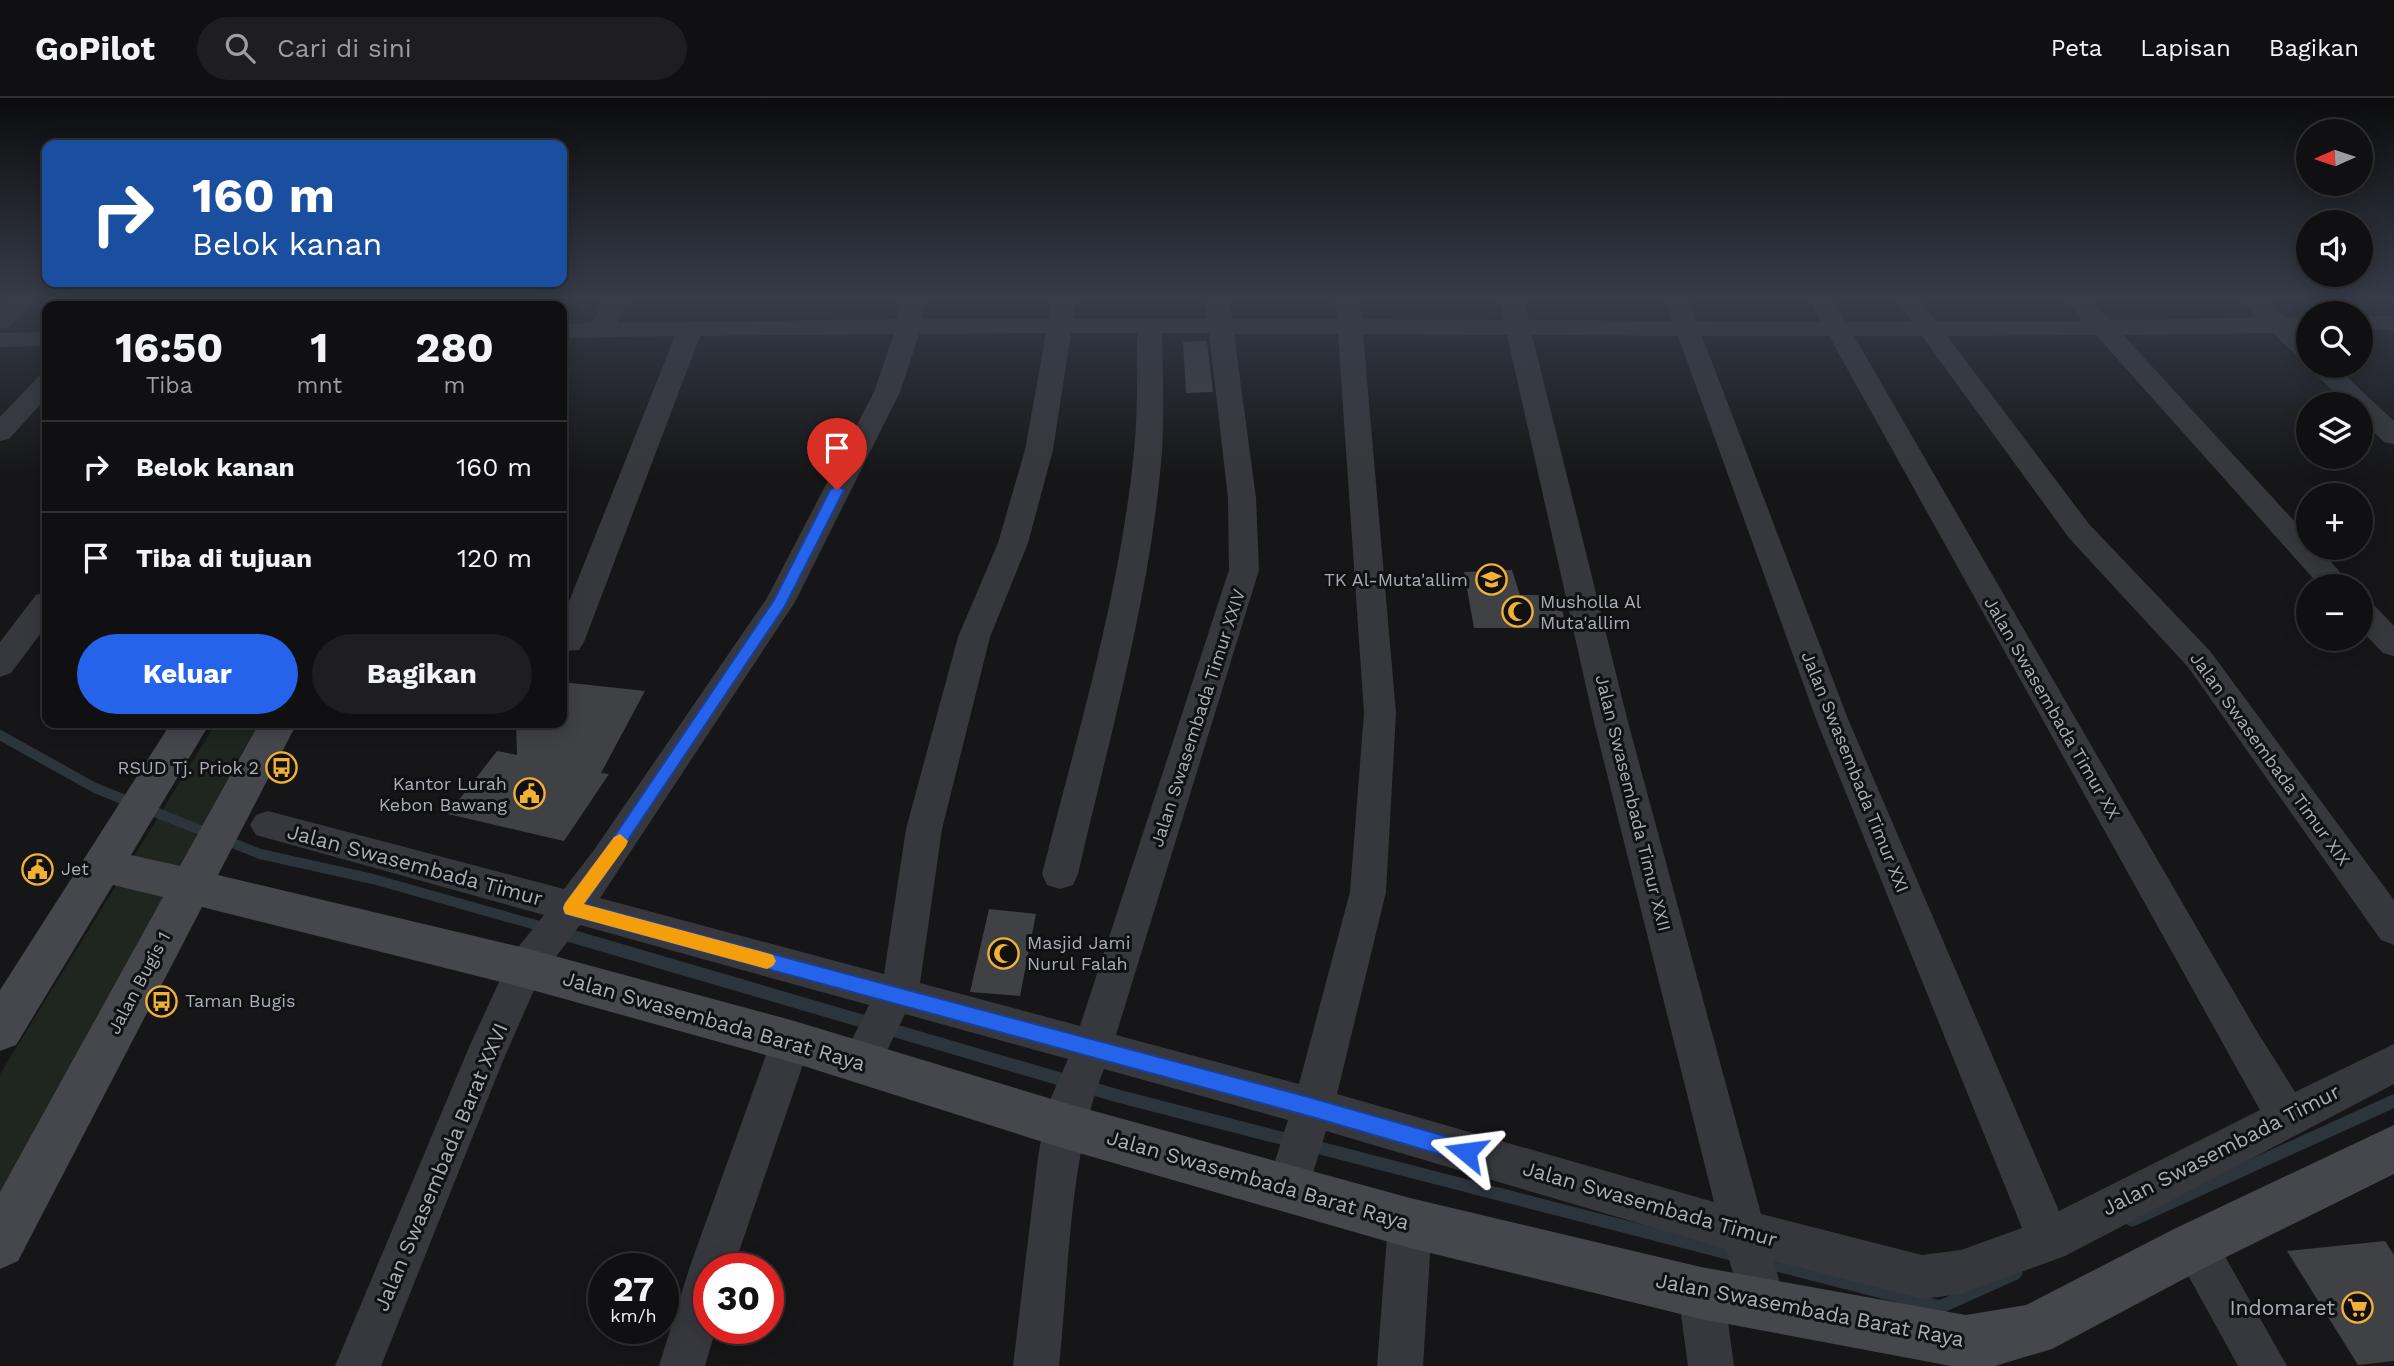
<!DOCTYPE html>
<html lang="id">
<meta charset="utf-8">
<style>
:root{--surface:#101012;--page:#1e1e20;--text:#f1f3f6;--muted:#9c9d9f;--line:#303032;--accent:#2563eb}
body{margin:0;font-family:"Work Sans",sans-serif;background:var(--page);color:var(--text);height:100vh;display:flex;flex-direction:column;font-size:26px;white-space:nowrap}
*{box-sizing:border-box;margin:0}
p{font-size:23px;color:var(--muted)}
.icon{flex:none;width:38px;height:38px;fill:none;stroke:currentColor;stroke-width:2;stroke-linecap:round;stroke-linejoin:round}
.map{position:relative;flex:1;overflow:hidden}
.sheet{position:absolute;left:42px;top:203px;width:525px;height:427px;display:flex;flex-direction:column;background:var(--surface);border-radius:14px;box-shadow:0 4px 18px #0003,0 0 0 2px var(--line)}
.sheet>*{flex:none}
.top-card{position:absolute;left:42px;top:42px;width:525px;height:147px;border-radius:14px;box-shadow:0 4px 18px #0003,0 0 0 2px var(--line);background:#1a4fa0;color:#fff;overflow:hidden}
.needle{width:46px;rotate:267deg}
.buttons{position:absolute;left:2296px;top:21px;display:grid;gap:14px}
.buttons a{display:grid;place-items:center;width:77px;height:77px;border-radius:50%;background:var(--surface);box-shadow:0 4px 18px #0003,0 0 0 2px var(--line);font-size:35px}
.speed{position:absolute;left:588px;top:1155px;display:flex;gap:14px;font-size:35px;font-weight:700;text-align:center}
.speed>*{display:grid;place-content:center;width:91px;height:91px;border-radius:50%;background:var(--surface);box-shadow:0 4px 18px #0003,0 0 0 2px var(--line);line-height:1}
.speed small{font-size:18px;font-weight:400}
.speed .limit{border:10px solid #d22;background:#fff;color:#111}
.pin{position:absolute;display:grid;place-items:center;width:60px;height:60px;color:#fff;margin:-72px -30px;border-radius:50% 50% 50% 0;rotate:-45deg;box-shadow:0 0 7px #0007}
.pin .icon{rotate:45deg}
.me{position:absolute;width:77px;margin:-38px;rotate:286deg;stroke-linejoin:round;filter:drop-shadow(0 0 5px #0008)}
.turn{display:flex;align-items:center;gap:24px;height:147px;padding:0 35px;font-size:32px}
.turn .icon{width:91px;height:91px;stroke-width:2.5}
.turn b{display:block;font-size:49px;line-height:60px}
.eta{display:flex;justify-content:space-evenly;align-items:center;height:119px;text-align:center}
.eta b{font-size:42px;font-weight:700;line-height:49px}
.cta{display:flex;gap:14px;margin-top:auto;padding:14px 35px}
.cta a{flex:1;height:80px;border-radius:42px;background:var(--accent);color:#fff;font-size:28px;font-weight:700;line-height:80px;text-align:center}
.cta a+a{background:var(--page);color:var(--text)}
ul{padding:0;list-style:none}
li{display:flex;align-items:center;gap:21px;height:91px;padding:0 35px;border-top:2px solid var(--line)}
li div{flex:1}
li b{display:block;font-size:26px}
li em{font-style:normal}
header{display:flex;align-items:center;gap:42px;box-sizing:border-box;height:98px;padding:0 35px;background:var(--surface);border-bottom:2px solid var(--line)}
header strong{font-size:33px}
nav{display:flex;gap:38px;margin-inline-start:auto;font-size:24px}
.search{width:490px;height:63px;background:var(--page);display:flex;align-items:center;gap:18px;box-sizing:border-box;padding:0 24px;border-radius:38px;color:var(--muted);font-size:26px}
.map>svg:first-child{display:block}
</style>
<header>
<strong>GoPilot</strong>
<div class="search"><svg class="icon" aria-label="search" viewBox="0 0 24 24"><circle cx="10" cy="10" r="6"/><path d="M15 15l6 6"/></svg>Cari di sini</div>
<nav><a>Peta</a><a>Lapisan</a><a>Bagikan</a></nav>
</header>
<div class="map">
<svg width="2394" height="1268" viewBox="0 0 2394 1268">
<rect width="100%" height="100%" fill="#161618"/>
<path fill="#1e261f" d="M 216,625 L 258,625 L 0,1102 L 0,976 Z"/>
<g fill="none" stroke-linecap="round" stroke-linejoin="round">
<path stroke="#2c353c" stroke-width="10" d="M 0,637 L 95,690 L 260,756 L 373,781 L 550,831"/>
<path stroke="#2c353c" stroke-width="13" d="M 544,830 L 1118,998 L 1739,1158
M 2132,1122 L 2394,1003
M 1761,1163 L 1940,1209 L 2016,1175"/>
</g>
<path fill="#404145" d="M 1207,243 L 1213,294 L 1186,295 L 1183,244 Z
M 1512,472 L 1520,497 L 1558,497 L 1567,530 L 1474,530 L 1464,474 Z
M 562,584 L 645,593 L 601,675 L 609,676 L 564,743 L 448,716 L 497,653 L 517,657 L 516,625 L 562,625 Z
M 989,811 L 1036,816 L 1020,898 L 970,894 Z
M 2385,1143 L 2394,1157 L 2394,1263 L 2358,1267 L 2287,1153 Z"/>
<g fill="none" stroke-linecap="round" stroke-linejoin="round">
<path fill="#37383d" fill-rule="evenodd" d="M 10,200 L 36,200 L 9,229 L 0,231 L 0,210 Z
M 604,200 L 628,200 L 617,225 L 897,221 L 901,200 L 925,200 L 922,221 L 1048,221 L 1052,200 L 1076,200 L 1073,221 L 1207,221 L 1205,200 L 1229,200 L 1232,221 L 1337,221 L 1335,200 L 1359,200 L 1362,221 L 1504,222 L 1499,200 L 1523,200 L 1529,222 L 1672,223 L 1664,200 L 1688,200 L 1697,223 L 1821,224 L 1808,200 L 1832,200 L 1846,224 L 1911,223 L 1894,200 L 1919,200 L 1936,223 L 2083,223 L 2064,200 L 2089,200 L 2110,222 L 2258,220 L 2239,200 L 2265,200 L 2286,220 L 2308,220 L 2308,234 L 2301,234 L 2308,241 L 2308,262 L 2299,260 L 2273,235 L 2123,237 L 2308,438 L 2308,450 L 2319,450 L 2352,488 L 2320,488 L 2096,237 L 1947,238 L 2089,426 L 2210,553 L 2394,802 L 2394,847 L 2381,842 L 2188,569 L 2069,440 L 1922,238 L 1854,238 L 2256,932 L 2295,994 L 2394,946 L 2394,986 L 2065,1158 L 1961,1196 L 1922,1201 L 1774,1163 L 1786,1208 L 1779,1224 L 1763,1231 L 1747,1224 L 1726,1151 L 1326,1033 L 1303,1107 L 1288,1113 L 1273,1107 L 1266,1092 L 1288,1022 L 1104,971 C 1069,1057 1069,1175 1059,1268 L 1013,1268 L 1038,1059 L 1047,1009 L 1068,961 L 905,916 L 875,977 L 861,983 L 847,977 L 841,964 L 869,907 L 580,827 L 539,881 L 504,960 L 381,1268 L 335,1268 L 470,947 L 511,858 L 544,817 L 256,737 L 250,727 L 256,717 L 268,713 L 564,791 L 594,752 L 767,500 L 874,294 L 894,236 L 700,238 L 584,544 L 579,552 L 562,553 L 562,521 L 675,238 L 562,240 L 562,226 L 592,225 ZM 1046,235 L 1025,352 L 998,445 L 958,539 L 906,731 L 884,876 L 600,800 L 795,504 L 900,294 L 919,236 ZM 1071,235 L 1137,235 C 1137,275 1138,314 1134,353 C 1120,497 1077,637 1042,776 L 1047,787 L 1060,791 L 1073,787 L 1078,776 C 1110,636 1151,496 1162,353 C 1164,314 1163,274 1162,235 L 1209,235 L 1228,400 L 1229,472 L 1080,928 L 920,885 L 942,731 L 990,539 L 1028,445 L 1053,352 ZM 1234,236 L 1338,236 L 1364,615 L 1350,794 L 1299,986 L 1116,937 L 1259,472 L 1256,400 ZM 1363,236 L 1507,237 L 1594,624 L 1714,1104 L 1337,996 L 1386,794 L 1396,615 ZM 1532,237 L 1678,238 L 1816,621 L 2022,1130 L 1961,1152 L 1922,1157 L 1761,1116 L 1628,624 ZM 1702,238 L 1829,238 L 2260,1012 L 2059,1113 L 1848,621 Z
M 2361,218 L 2394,218 L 2394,232 L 2361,232 Z
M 47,234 L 47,248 L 0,249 L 0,235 Z
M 2308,268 L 2335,268 L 2394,323 L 2394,346 L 2384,344 L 2361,321 L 2361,306 L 2346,306 Z
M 47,276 L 47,299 L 9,341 L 0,343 L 0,319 L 38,279 Z
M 47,494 L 47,527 L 11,575 L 0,579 L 0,544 L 36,497 Z
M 2361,502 L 2372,505 L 2394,528 L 2394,558 L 2383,555 L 2361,532 Z
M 791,925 L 805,930 L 811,943 L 733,1171 L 709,1171 L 709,1230 L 716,1230 L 705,1268 L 659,1268 L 689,1171 L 771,943 L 777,930 Z
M 1410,1103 L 1425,1110 L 1432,1125 L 1423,1268 L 1377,1268 L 1388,1125 L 1395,1110 Z
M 2194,1126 L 2210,1132 L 2287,1268 L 2238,1268 L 2172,1148 L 2178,1132 Z
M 1701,1172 L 1717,1179 L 1724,1195 L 1734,1268 L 1688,1268 L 1678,1195 L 1685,1179 Z"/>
<path fill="#45474d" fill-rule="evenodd" d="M 228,200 L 257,200 L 251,208 L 223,208 Z
M 451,200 L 479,200 L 474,208 L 446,208 Z
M 171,625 L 210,625 L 131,757 L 180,768 L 259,625 L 297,625 L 218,777 L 525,850 L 791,922 L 1065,1005 L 1410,1100 L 1701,1169 L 1966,1217 L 2026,1207 L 2176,1130 L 2394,1027 L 2394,1076 L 2212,1166 L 2052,1251 L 1995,1268 L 1951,1268 L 1701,1221 L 1410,1150 L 1065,1051 L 791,964 L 525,890 L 202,809 L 18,1163 L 0,1171 L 0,1094 L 163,799 L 113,787 L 16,947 L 0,953 L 0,892 Z"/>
</g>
<linearGradient id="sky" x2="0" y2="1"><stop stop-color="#0c0c0d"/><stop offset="0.53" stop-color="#363c48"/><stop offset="1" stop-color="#363c48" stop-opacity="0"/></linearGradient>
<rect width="2394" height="378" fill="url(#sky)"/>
<path fill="#2563eb" stroke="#184099" stroke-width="2" d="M 837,387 L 844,392 L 785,508 L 585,806 L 1312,1000 L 1466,1044 L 1473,1047 L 1476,1054 L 1473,1061 L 1466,1064 L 1312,1019 L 565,816 L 563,810 L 565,805 L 601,758 L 774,502 L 830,392 Z"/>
<path fill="#f59e0b" d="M 620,736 L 628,743 L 626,748 L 584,806 L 767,855 L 773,857 L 776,863 L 773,868 L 767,871 L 565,816 L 563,810 L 565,805 L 614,739 Z"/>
<defs>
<symbol id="school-ring" viewBox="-11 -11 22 22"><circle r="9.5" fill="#111113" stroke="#f2b134" stroke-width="1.5"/><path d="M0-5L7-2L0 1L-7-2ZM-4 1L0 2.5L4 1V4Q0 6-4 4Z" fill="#f2b134"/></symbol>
<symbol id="mosque-ring" viewBox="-11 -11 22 22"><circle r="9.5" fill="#111113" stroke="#f2b134" stroke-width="1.5"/><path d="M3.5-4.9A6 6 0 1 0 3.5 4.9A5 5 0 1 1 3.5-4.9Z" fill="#f2b134"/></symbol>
<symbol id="bus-ring" viewBox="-11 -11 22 22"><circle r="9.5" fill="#111113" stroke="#f2b134" stroke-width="1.5"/><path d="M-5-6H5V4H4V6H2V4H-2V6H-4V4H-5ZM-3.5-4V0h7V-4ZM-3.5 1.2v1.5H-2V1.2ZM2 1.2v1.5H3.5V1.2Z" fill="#f2b134"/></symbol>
<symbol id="civic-ring" viewBox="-11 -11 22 22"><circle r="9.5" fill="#111113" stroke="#f2b134" stroke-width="1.5"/><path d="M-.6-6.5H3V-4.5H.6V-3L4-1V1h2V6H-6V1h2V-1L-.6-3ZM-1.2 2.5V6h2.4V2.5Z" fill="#f2b134"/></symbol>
<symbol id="supermarket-ring" viewBox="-11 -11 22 22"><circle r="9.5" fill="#111113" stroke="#f2b134" stroke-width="1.5"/><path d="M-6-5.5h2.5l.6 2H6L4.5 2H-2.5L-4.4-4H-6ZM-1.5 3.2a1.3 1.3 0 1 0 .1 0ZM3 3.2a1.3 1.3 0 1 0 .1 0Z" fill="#f2b134"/></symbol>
</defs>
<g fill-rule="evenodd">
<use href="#school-ring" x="1474" y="464" width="35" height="35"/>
<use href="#mosque-ring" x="1500" y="496" width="35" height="35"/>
<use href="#bus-ring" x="264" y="652" width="35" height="35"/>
<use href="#civic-ring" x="512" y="678" width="35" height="35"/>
<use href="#civic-ring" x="20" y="754" width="35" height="35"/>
<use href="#mosque-ring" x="986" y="838" width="35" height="35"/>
<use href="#bus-ring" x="144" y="886" width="35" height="35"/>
<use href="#supermarket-ring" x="2340" y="1192" width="35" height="35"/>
</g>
<g text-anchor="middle" stroke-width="6" stroke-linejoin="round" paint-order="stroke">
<g font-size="18" fill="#a8adb8" stroke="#111113" text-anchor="start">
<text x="1468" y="488" text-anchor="end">TK Al-Muta'allim</text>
<text x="1540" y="510">Musholla Al<tspan x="1540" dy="21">Muta'allim</tspan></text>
<text x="259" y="676" text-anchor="end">RSUD Tj. Priok 2</text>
<text x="507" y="692" text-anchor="end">Kantor Lurah<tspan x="507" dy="21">Kebon Bawang</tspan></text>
<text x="61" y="777">Jet</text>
<text x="1027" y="851">Masjid Jami<tspan x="1027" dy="21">Nurul Falah</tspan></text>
<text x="185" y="909">Taman Bugis</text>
</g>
<g font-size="18" fill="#a8adb8" stroke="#111113">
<text transform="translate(2052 610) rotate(60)" y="6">Jalan Swasembada Timur XX</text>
<text transform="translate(1198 620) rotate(-72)" y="6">Jalan Swasembada Timur XXIV</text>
<text transform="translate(2270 661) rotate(54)" y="6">Jalan Swasembada Timur XIX</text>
<text transform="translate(1855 674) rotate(68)" y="6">Jalan Swasembada Timur XXI</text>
<text transform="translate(1633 705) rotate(76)" y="6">Jalan Swasembada Timur XXII</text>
<text transform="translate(139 885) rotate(-62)" y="6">Jalan Bugis 1</text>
</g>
<g font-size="21" fill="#a8adb8" stroke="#111113">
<text transform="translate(415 767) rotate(15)" y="7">Jalan Swasembada Timur</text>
<text transform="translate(714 923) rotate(16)" y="7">Jalan Swasembada Barat Raya</text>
<text transform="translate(2221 1052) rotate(-27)" y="7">Jalan Swasembada Timur</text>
<text transform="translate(441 1069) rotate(-67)" y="7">Jalan Swasembada Barat XXVI</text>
<text transform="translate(1258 1082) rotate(16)" y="7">Jalan Swasembada Barat Raya</text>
<text transform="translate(1650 1106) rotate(16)" y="7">Jalan Swasembada Timur</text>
<text transform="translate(1810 1212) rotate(11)" y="7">Jalan Swasembada Barat Raya</text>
</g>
<g font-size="21" fill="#a8adb8" stroke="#111113" text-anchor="end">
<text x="2335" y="1217">Indomaret</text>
</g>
</g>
</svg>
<div class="buttons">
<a><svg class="needle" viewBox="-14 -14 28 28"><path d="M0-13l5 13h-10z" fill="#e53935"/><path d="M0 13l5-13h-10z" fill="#9c9d9f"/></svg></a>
<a><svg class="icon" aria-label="sound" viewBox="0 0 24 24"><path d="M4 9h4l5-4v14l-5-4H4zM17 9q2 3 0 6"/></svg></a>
<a><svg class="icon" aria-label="search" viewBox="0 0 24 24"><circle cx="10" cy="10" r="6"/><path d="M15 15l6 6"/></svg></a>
<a><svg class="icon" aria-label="layers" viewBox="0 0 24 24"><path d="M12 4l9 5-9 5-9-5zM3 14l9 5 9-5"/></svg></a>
<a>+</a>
<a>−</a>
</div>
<div class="speed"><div>27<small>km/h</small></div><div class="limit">30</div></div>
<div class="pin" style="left:837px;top:392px;background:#d93025"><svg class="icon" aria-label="arrive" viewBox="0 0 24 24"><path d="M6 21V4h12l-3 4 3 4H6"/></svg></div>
<svg class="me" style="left:1466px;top:1054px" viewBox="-20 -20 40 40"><path d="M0-17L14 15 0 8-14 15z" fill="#2563eb" stroke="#fff" stroke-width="4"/></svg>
<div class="top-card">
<div class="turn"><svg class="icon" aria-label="right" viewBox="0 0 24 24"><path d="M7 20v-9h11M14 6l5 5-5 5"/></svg><div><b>160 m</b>Belok kanan</div></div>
</div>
<section class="sheet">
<div class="eta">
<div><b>16:50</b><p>Tiba</p></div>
<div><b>1</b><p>mnt</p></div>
<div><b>280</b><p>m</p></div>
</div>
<ul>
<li><svg class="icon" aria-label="right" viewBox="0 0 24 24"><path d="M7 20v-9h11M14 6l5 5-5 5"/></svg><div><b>Belok kanan</b></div><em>160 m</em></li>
<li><svg class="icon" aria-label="arrive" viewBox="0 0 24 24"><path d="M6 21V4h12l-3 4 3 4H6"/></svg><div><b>Tiba di tujuan</b></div><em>120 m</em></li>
</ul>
<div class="cta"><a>Keluar</a><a>Bagikan</a></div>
</section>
</div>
